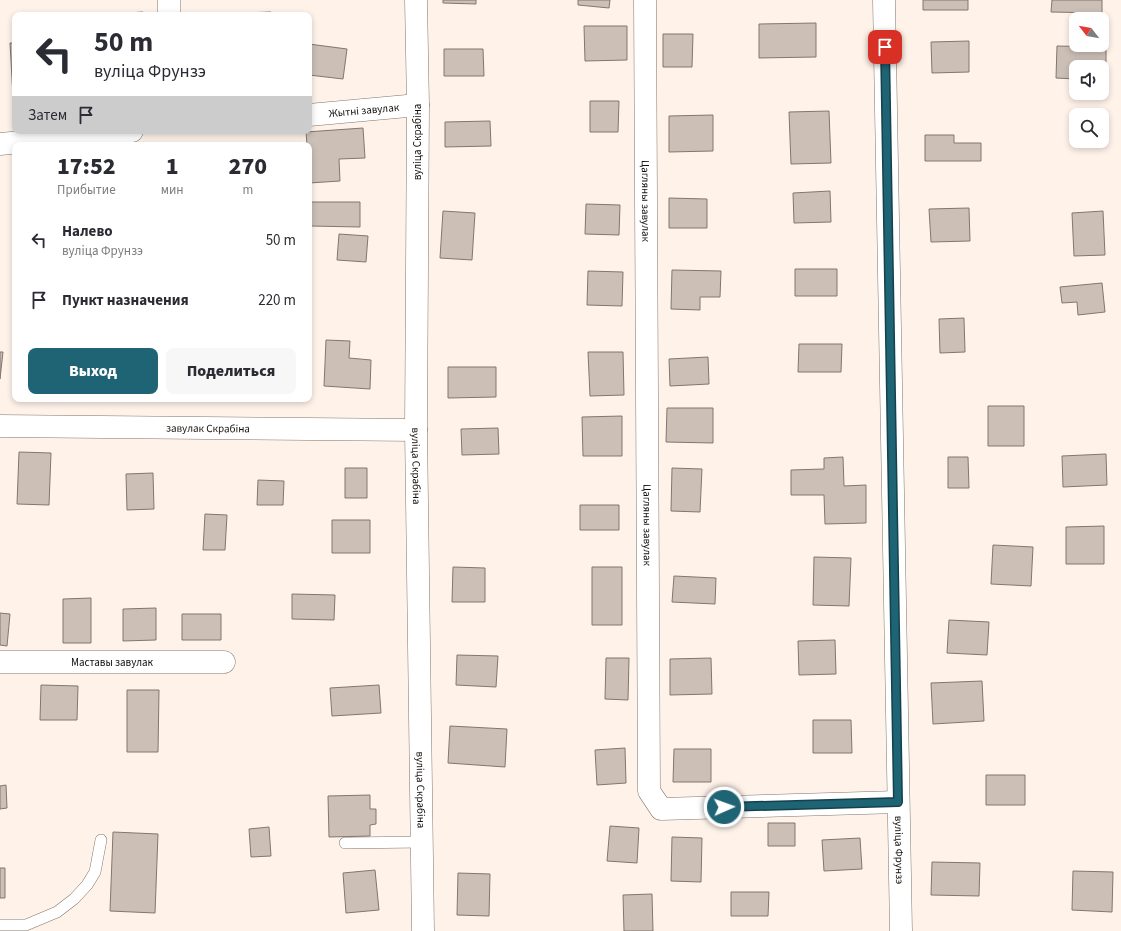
<!DOCTYPE html>
<html lang="ru">
<meta charset="utf-8">
<style>
:root{--surface:#fff;--page:#f7f7f7;--text:#2b2b33;--muted:#7c7c81;--accent:#1f6475}
body{margin:0;font-family:"Source Sans 3",sans-serif;background:var(--page);color:var(--text);height:100vh;display:flex;flex-direction:column;font-size:15px;white-space:nowrap}
*{box-sizing:border-box;margin:0}
p{font-size:13px;color:var(--muted)}
.icon{flex:none;width:22px;height:22px;fill:none;stroke:currentColor;stroke-width:2;stroke-linecap:round;stroke-linejoin:round}
.map{position:relative;flex:1;overflow:hidden}
.panel{position:absolute;left:12px;top:142px;width:300px;height:260px;display:flex;flex-direction:column;background:var(--surface);border-radius:8px;box-shadow:0 2px 6px #0003}
.panel>*{flex:none}
.banner{position:absolute;left:12px;top:12px;width:300px;height:122px;border-radius:8px;box-shadow:0 2px 6px #0003;background:#fff;color:var(--text);overflow:hidden}
.needle{width:26px;rotate:301deg}
.buttons{position:absolute;left:1069px;top:12px;display:grid;gap:8px}
.buttons a{display:grid;place-items:center;width:40px;height:40px;border-radius:8px;background:var(--surface);box-shadow:0 2px 6px #0003;font-size:20px}
.pin{position:absolute;display:grid;place-items:center;width:34px;height:34px;color:#fff;margin:-17px;border-radius:8px;box-shadow:0 2px 6px #0006}
.me{position:absolute;width:44px;margin:-22px;rotate:88deg;stroke-linejoin:round;filter:drop-shadow(0 0 3px #0008)}
.turn{display:flex;align-items:center;gap:14px;height:84px;padding:0 16px;font-size:18px}
.turn .icon{width:52px;height:52px;stroke-width:2.5}
.turn b{display:block;font-size:28px;line-height:34px}
.then{display:flex;align-items:center;height:38px;padding:0 16px;background:#0003;gap:8px;font-size:15px}
.eta{display:flex;justify-content:space-evenly;align-items:center;height:68px;text-align:center}
.eta b{font-size:24px;font-weight:800;line-height:28px}
.action{display:flex;gap:8px;margin-top:auto;padding:8px 16px}
.action a{flex:1;height:46px;border-radius:8px;background:var(--accent);color:#fff;font-size:16px;font-weight:800;line-height:46px;text-align:center}
.action a+a{background:var(--page);color:var(--text)}
ul{padding:0;list-style:none}
li{display:flex;align-items:center;gap:12px;height:60px;padding:0 16px}
li div{flex:1}
li b{display:block;font-size:15px}
li em{font-style:normal}
.map>svg:first-child{display:block}
</style>
<div class="map">
<svg width="1121" height="931" viewBox="0 0 1121 931">
<rect width="100%" height="100%" fill="#fef2e9"/>
<path fill="#cbbfb6" stroke="#82776f" d="M 443,0 L 476,0 L 476,4 L 443,3 Z
M 578,0 L 610,0 L 609,8 L 578,5 Z
M 923,0 L 968,0 L 968,10 L 923,10 Z
M 1052,0 L 1102,0 L 1102,13 L 1051,12 Z
M 143,12 L 144,15 L 95,15 Z
M 271,12 L 271,15 L 244,15 L 244,13 Z
M 816,23 L 816,57 L 759,58 L 759,24 Z
M 584,26 L 627,26 L 627,60 L 585,61 Z
M 663,34 L 693,34 L 692,67 L 663,67 Z
M 969,41 L 969,72 L 932,73 L 931,42 Z
M 10,43 L 15,43 L 15,114 L 14,114 Z
M 309,44 L 347,49 L 343,79 L 309,75 Z
M 1057,46 L 1106,47 L 1106,79 L 1102,79 L 1102,67 L 1076,67 L 1076,79 L 1056,78 Z
M 444,49 L 483,49 L 484,76 L 444,76 Z
M 590,101 L 619,101 L 618,132 L 590,132 Z
M 829,111 L 831,163 L 791,164 L 789,112 Z
M 713,115 L 713,151 L 669,152 L 669,116 Z
M 490,121 L 491,146 L 445,147 L 445,122 Z
M 363,128 L 365,158 L 339,159 L 340,181 L 309,183 L 309,145 L 307,145 L 306,132 Z
M 925,135 L 954,135 L 954,143 L 981,143 L 981,161 L 925,161 Z
M 830,191 L 831,222 L 794,223 L 793,193 Z
M 669,198 L 707,199 L 707,228 L 669,228 Z
M 311,202 L 360,202 L 360,227 L 311,226 Z
M 586,204 L 620,205 L 619,235 L 585,234 Z
M 969,208 L 970,241 L 931,242 L 929,209 Z
M 443,211 L 475,213 L 472,260 L 440,258 Z
M 1103,211 L 1105,255 L 1074,256 L 1072,213 Z
M 339,234 L 368,236 L 366,262 L 337,260 Z
M 795,269 L 837,269 L 837,296 L 795,296 Z
M 672,270 L 721,271 L 720,297 L 700,297 L 700,310 L 671,309 Z
M 588,271 L 623,272 L 622,306 L 587,305 Z
M 1102,283 L 1105,312 L 1078,315 L 1077,302 L 1062,303 L 1060,287 Z
M 964,318 L 965,352 L 940,353 L 939,319 Z
M 326,340 L 350,341 L 349,358 L 371,360 L 370,389 L 324,386 Z
M 799,344 L 842,344 L 841,372 L 798,372 Z
M 0,352 L 3,352 L 0,379 Z
M 588,352 L 623,352 L 624,395 L 590,396 Z
M 708,357 L 709,384 L 670,386 L 669,359 Z
M 448,367 L 496,367 L 496,397 L 448,398 Z
M 988,406 L 1024,406 L 1024,446 L 988,446 Z
M 667,408 L 713,408 L 713,443 L 666,442 Z
M 622,416 L 622,456 L 583,456 L 582,417 Z
M 498,428 L 499,454 L 462,455 L 461,429 Z
M 19,452 L 51,453 L 49,505 L 17,504 Z
M 1106,454 L 1107,485 L 1063,487 L 1062,456 Z
M 843,457 L 844,486 L 866,485 L 866,523 L 825,524 L 824,495 L 791,495 L 791,470 L 824,469 L 824,458 Z
M 948,457 L 968,457 L 969,488 L 948,488 Z
M 345,468 L 367,468 L 367,498 L 345,498 Z
M 672,468 L 702,469 L 700,512 L 671,511 Z
M 153,473 L 154,509 L 127,510 L 126,474 Z
M 258,480 L 284,481 L 283,505 L 257,505 Z
M 580,505 L 619,505 L 619,530 L 580,530 Z
M 205,514 L 227,515 L 225,550 L 203,550 Z
M 332,520 L 370,520 L 370,553 L 332,553 Z
M 1104,526 L 1104,564 L 1066,564 L 1066,527 Z
M 993,545 L 1033,547 L 1031,586 L 991,584 Z
M 814,557 L 851,558 L 849,606 L 813,605 Z
M 453,567 L 485,568 L 485,602 L 452,602 Z
M 592,567 L 622,567 L 622,625 L 592,625 Z
M 674,576 L 716,578 L 715,604 L 672,602 Z
M 292,594 L 335,595 L 334,620 L 292,619 Z
M 91,598 L 91,643 L 63,643 L 63,599 Z
M 156,608 L 156,640 L 123,641 L 123,609 Z
M 0,613 L 10,614 L 7,646 L 0,645 Z
M 182,614 L 221,614 L 221,640 L 182,640 Z
M 949,620 L 989,622 L 987,655 L 947,653 Z
M 835,640 L 836,674 L 799,675 L 798,641 Z
M 457,655 L 498,656 L 496,687 L 456,685 Z
M 606,658 L 629,658 L 628,700 L 605,699 Z
M 711,658 L 712,694 L 670,695 L 670,659 Z
M 982,681 L 984,721 L 933,724 L 931,683 Z
M 41,685 L 78,686 L 77,720 L 40,720 Z
M 379,685 L 381,713 L 332,716 L 330,688 Z
M 127,690 L 159,690 L 158,752 L 127,752 Z
M 813,720 L 851,720 L 852,753 L 813,753 Z
M 450,726 L 507,729 L 505,767 L 448,763 Z
M 625,748 L 626,783 L 597,785 L 595,750 Z
M 674,749 L 711,749 L 711,782 L 673,782 Z
M 986,775 L 1025,775 L 1025,805 L 986,805 Z
M 6,785 L 7,808 L 0,809 L 0,786 Z
M 370,795 L 370,809 L 376,809 L 376,824 L 370,825 L 370,836 L 329,837 L 328,796 Z
M 768,823 L 795,823 L 795,846 L 768,846 Z
M 610,826 L 639,828 L 637,863 L 607,861 Z
M 269,827 L 271,856 L 251,857 L 249,829 Z
M 113,832 L 158,834 L 155,913 L 110,911 Z
M 672,837 L 702,838 L 701,882 L 671,881 Z
M 860,838 L 862,869 L 824,871 L 822,840 Z
M 932,862 L 980,863 L 979,896 L 931,895 Z
M 0,868 L 5,868 L 5,898 L 0,898 Z
M 375,870 L 379,910 L 346,913 L 343,873 Z
M 1073,871 L 1113,872 L 1112,912 L 1072,910 Z
M 458,873 L 490,874 L 489,916 L 457,915 Z
M 731,892 L 769,892 L 768,916 L 731,916 Z
M 652,894 L 653,931 L 624,931 L 623,895 Z"/>
<g fill="none" stroke-linecap="round" stroke-linejoin="round">
<defs>
<path id="lane" d="M 345,843 L 422,842
M 0,925 L 26,925 L 57,912 L 74,899 L 87,885 L 95,872 L 101,840"/>
<g id="street">
<path d="M 169,0 L 169,15"/>
<path id="s1" d="M 416,0 L 418,105 L 416,430 L 423,931"/>
<path id="s2" d="M 645,0 L 649,791 L 661,809 L 898,802"/>
<path id="s3" d="M 884,0 L 901,931"/>
<path id="s4" d="M 309,115 L 418,105"/>
<path d="M 0,144 L 132,131"/>
<path id="s5" d="M 0,426 L 416,430"/>
<path id="s6" d="M 0,662 L 224,662"/>
</g>
</defs>
<use href="#lane" stroke="#81766e" stroke-width="12"/>
<use href="#street" stroke="#81766e" stroke-width="23"/>
<use href="#lane" stroke="#fff" stroke-width="11"/>
<use href="#street" stroke="#fff" stroke-width="22"/>
</g>
<g fill="none" stroke-linecap="round" stroke-linejoin="round">
<defs>
<path id="route" d="M 724,807 L 898,802 L 885,47"/>
</defs>
<use href="#route" stroke="#14414c" stroke-width="10"/>
<use href="#route" stroke="#1f6475" stroke-width="7"/>
</g>
<g text-anchor="middle" stroke-width="3" stroke-linejoin="round" paint-order="stroke">
<g font-size="11" fill="#120e0b" stroke="#fff">
<text dy="4" stroke="none"><textPath href="#s4" startOffset="55">Жытні завулак</textPath></text>
<text transform="translate(417 142) rotate(-90)" y="4">вуліца Скрабіна</text>
<text dy="4" stroke="none"><textPath href="#s2" startOffset="201">Цагляны завулак</textPath></text>
<text dy="4" stroke="none"><textPath href="#s5" startOffset="208">завулак Скрабіна</textPath></text>
<text dy="4" stroke="none"><textPath href="#s1" startOffset="466">вуліца Скрабіна</textPath></text>
<text dy="4" stroke="none"><textPath href="#s2" startOffset="525">Цагляны завулак</textPath></text>
<text dy="4" stroke="none"><textPath href="#s6" startOffset="112">Маставы завулак</textPath></text>
<text dy="4" stroke="none"><textPath href="#s1" startOffset="790">вуліца Скрабіна</textPath></text>
<text dy="4" stroke="none"><textPath href="#s3" startOffset="850">вуліца Фрунзэ</textPath></text>
</g>
</g>
</svg>
<div class="buttons">
<a><svg class="needle" viewBox="-14 -14 28 28"><path d="M0-13l5 13h-10z" fill="#e53935"/><path d="M0 13l5-13h-10z" fill="#7c7c81"/></svg></a>
<a><svg class="icon" aria-label="sound" viewBox="0 0 24 24"><path d="M4 9h4l5-4v14l-5-4H4zM17 9q2 3 0 6"/></svg></a>
<a><svg class="icon" aria-label="search" viewBox="0 0 24 24"><circle cx="10" cy="10" r="6"/><path d="M15 15l6 6"/></svg></a>
</div>
<div class="pin" style="left:885px;top:47px;background:#d93025"><svg class="icon" aria-label="arrive" viewBox="0 0 24 24"><path d="M6 21V4h12l-3 4 3 4H6"/></svg></div>
<svg class="me" style="left:724px;top:807px" viewBox="-20 -20 40 40"><circle r="17" fill="#1f6475" stroke="#fff" stroke-width="3"/><path d="M0-11L8 9 0 5-8 9z" fill="#fff"/></svg>
<div class="banner">
<div class="turn"><svg class="icon" aria-label="left" viewBox="0 0 24 24"><path d="M17 20v-9H6M10 6l-5 5 5 5"/></svg><div><b>50 m</b>вуліца Фрунзэ</div></div>
<div class="then">Затем<svg class="icon" aria-label="arrive" viewBox="0 0 24 24"><path d="M6 21V4h12l-3 4 3 4H6"/></svg></div>
</div>
<section class="panel">
<div class="eta">
<div><b>17:52</b><p>Прибытие</p></div>
<div><b>1</b><p>мин</p></div>
<div><b>270</b><p>m</p></div>
</div>
<ul>
<li><svg class="icon" aria-label="left" viewBox="0 0 24 24"><path d="M17 20v-9H6M10 6l-5 5 5 5"/></svg><div><b>Налево</b><p>вуліца Фрунзэ</p></div><em>50 m</em></li>
<li><svg class="icon" aria-label="arrive" viewBox="0 0 24 24"><path d="M6 21V4h12l-3 4 3 4H6"/></svg><div><b>Пункт назначения</b></div><em>220 m</em></li>
</ul>
<div class="action"><a>Выход</a><a>Поделиться</a></div>
</section>
</div>
